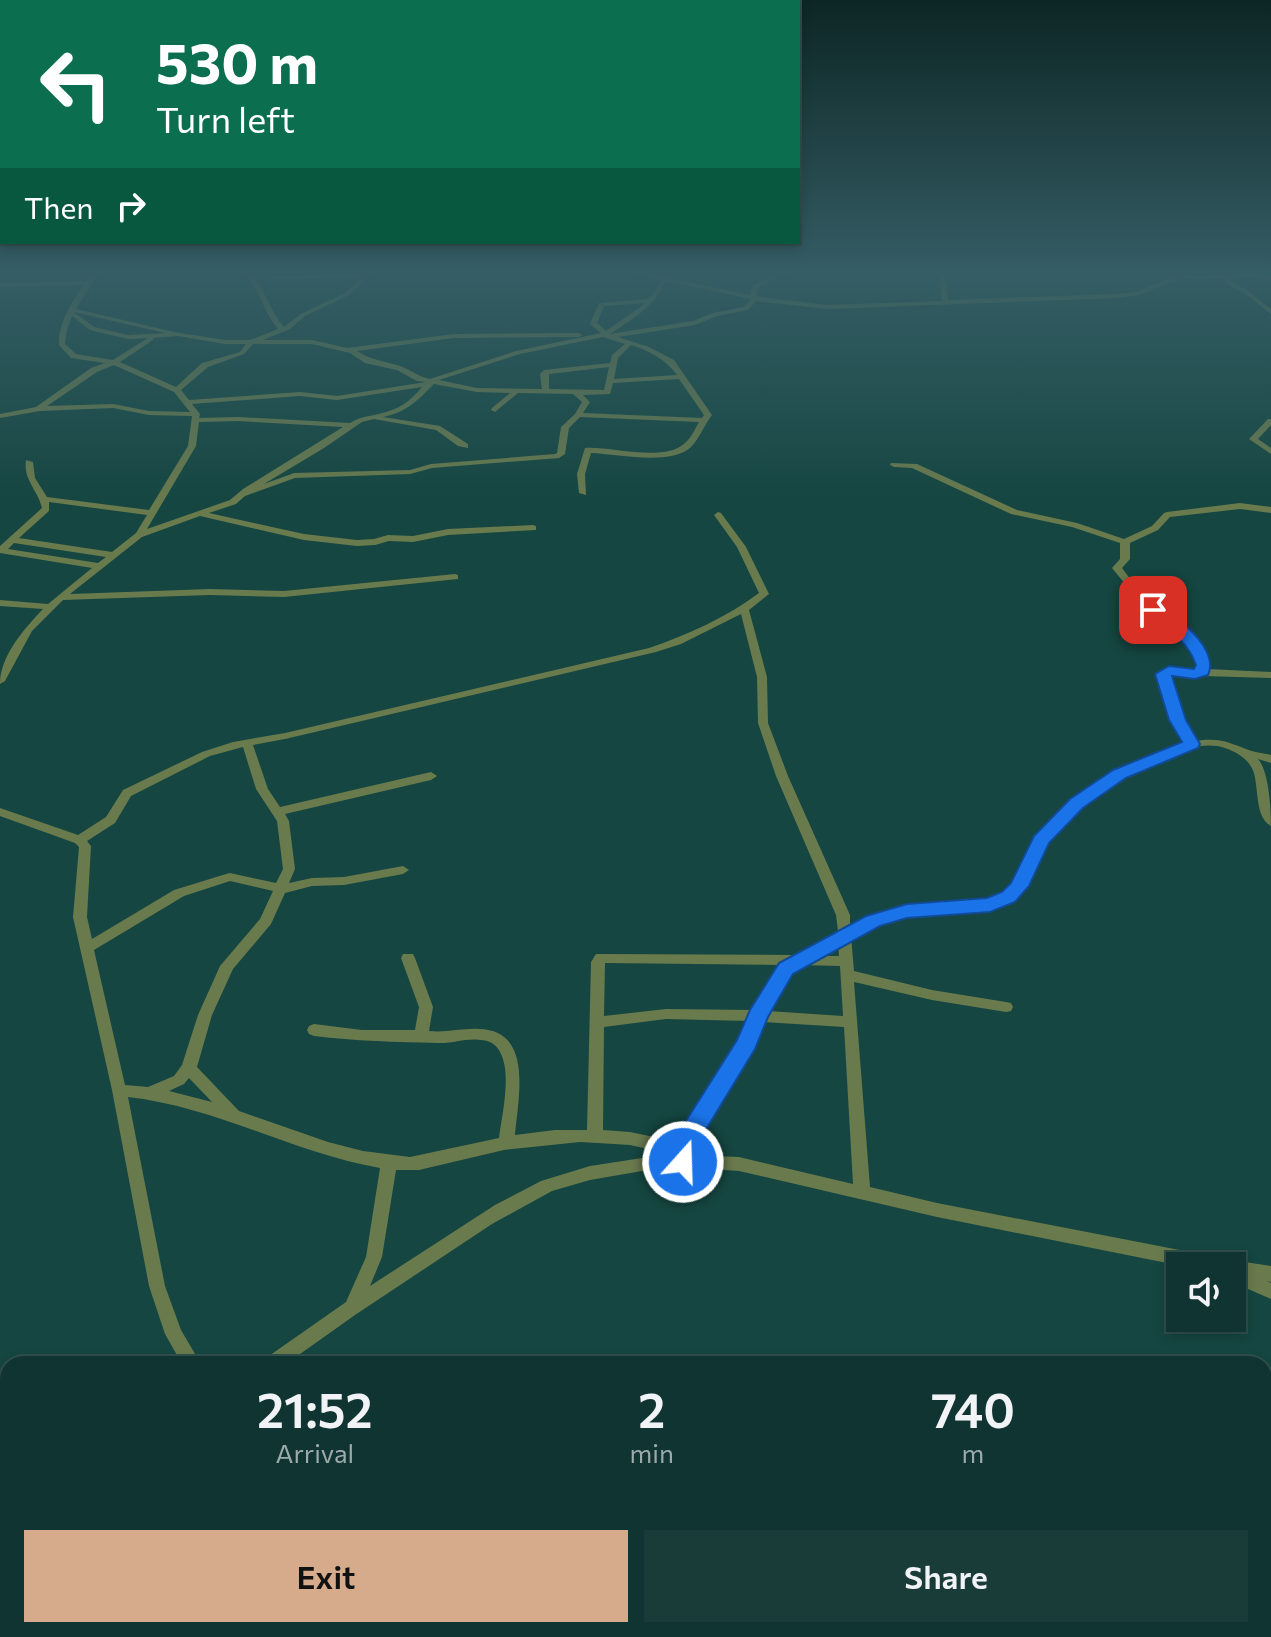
<!DOCTYPE html>
<style>
:root{--surface:#103431;--page:#193c39;--text:#f1f3f6;--muted:#9caaab;--line:#304f4d;--accent:#d6ab8b}
body{margin:0;font-family:Commissioner,sans-serif;background:var(--page);color:var(--text);height:100vh;display:flex;flex-direction:column;font-size:30px;white-space:nowrap}
*{box-sizing:border-box;margin:0}
p{font-size:26px;color:var(--muted)}
.icon{flex:none;width:44px;height:44px;fill:none;stroke:currentColor;stroke-width:2;stroke-linecap:round;stroke-linejoin:round}
.map{position:relative;flex:1;overflow:hidden}
.details{position:absolute;left:0px;top:1356px;width:1272px;height:282px;display:flex;flex-direction:column;background:var(--surface);border-radius:24px 24px 0 0;box-shadow:0 4px 12px #0003,0 0 0 2px var(--line)}
.details>*{flex:none}
.top-card{position:absolute;left:0px;top:0px;width:800px;height:244px;box-shadow:0 4px 12px #0003,0 0 0 2px var(--line);background:#0b6e4f;color:#fff;overflow:hidden}
.tools{position:absolute;left:1166px;top:1252px;display:grid;gap:16px}
.tools a{display:grid;place-items:center;width:80px;height:80px;border-radius:0px;background:var(--surface);box-shadow:0 4px 12px #0003,0 0 0 2px var(--line);font-size:40px}
.pin{position:absolute;display:grid;place-items:center;width:68px;height:68px;color:#fff;margin:-34px;border-radius:16px;box-shadow:0 4px 12px #0006}
.me{position:absolute;width:88px;margin:-44px;rotate:20deg;stroke-linejoin:round;filter:drop-shadow(0 0 6px #0008)}
.turn{display:flex;align-items:center;gap:28px;height:168px;padding:0 24px;font-size:36px}
.turn .icon{width:104px;height:104px;stroke-width:2.5}
.turn b{display:block;font-size:56px;line-height:68px}
.then{display:flex;align-items:center;height:76px;padding:0 24px;background:#0003;gap:16px;font-size:30px}
.eta{display:flex;justify-content:space-evenly;align-items:center;height:136px;text-align:center}
.eta b{font-size:48px;font-weight:600;line-height:56px}
.cta{display:flex;gap:16px;margin-top:auto;padding:16px 24px}
.cta a{flex:1;height:92px;border-radius:0px;background:var(--accent);color:#111;font-size:32px;font-weight:600;line-height:92px;text-align:center}
.cta a+a{background:var(--page);color:var(--text)}
.map>svg:first-child{display:block}
</style>
<div class="map">
<svg width="1271" height="1637" viewBox="0 0 1271 1637">
<rect width="100%" height="100%" fill="#154641"/>
<g fill="none" stroke-linecap="round" stroke-linejoin="round">
<path fill="#697a4d" fill-rule="evenodd" d="M 91,273 L 98,273 L 76,309 L 174,332 L 225,340 L 250,340 L 278,329 C 263,312 260,289 243,273 L 250,273 C 266,288 269,311 284,327 L 301,314 L 345,293 L 361,278 L 275,279 L 273,278 L 273,276 L 373,273 L 349,295 L 305,316 L 290,329 L 263,340 L 312,340 L 347,348 L 454,334 L 579,333 L 582,335 L 579,337 L 454,338 L 357,351 C 371,360 384,361 400,366 C 411,370 419,377 430,379 L 516,351 L 601,333 L 590,324 L 599,303 L 649,299 L 655,292 L 660,280 L 632,273 L 646,273 L 662,277 L 669,273 L 677,273 L 669,278 L 750,295 L 753,285 L 779,273 L 788,273 L 758,287 L 756,294 L 760,297 L 827,305 L 942,301 L 939,273 L 945,273 L 948,300 L 1118,294 L 1136,292 L 1183,273 L 1192,273 L 1187,276 L 1253,273 L 1271,277 L 1271,281 L 1254,277 L 1231,278 L 1230,281 L 1247,290 L 1271,309 L 1271,314 L 1243,292 L 1225,283 L 1224,279 L 1180,279 L 1139,295 L 1118,298 L 827,309 L 756,301 L 748,310 L 717,316 L 695,325 L 618,337 L 649,347 L 674,360 L 712,415 C 704,425 700,438 691,447 C 671,466 617,454 591,453 L 585,474 L 586,495 L 579,493 L 577,474 L 585,448 C 611,446 664,463 685,443 C 691,438 695,429 699,422 L 580,417 L 569,428 L 565,454 L 559,458 L 432,468 L 410,474 L 295,478 L 245,496 L 236,504 L 209,513 L 304,534 L 357,540 L 374,539 L 388,535 L 413,536 L 448,529 L 533,525 L 536,526 L 536,530 L 448,535 L 413,542 L 389,541 L 375,545 L 357,546 L 304,540 L 200,516 L 142,537 L 70,594 L 210,589 L 284,591 L 455,574 L 458,575 L 458,579 L 284,597 L 210,595 L 63,600 L 32,631 L 5,681 L 0,684 C 0,656 24,629 43,609 L 0,606 L 0,600 L 48,604 L 92,568 L 0,553 L 0,546 L 42,508 C 38,490 23,480 26,460 L 33,462 L 35,478 L 47,497 L 149,510 L 188,446 L 192,416 L 149,415 L 113,408 L 40,411 L 0,418 L 0,414 L 36,407 L 91,368 L 105,363 L 71,358 L 59,345 C 58,323 72,303 83,285 L 0,287 L 0,283 L 86,281 ZM 665,281 L 751,299 L 744,307 L 713,313 L 693,321 L 610,334 C 632,319 655,307 665,281 ZM 646,303 L 606,331 L 597,323 L 604,306 ZM 74,312 L 165,333 L 128,335 L 94,327 ZM 72,316 L 90,330 L 128,339 L 148,338 L 113,360 L 76,354 L 65,344 L 67,330 ZM 178,336 L 225,344 L 246,344 L 240,352 L 202,363 L 176,387 L 120,362 L 153,340 L 153,338 ZM 603,337 L 625,344 L 612,355 L 610,363 L 544,370 L 540,374 L 542,389 L 477,388 L 439,380 L 520,354 ZM 253,344 L 312,344 L 350,353 L 365,363 L 397,370 L 417,381 L 426,382 L 337,396 L 300,392 L 189,400 L 181,390 L 208,367 L 244,354 ZM 631,345 C 650,351 665,359 677,375 L 614,379 L 618,358 ZM 114,365 L 174,392 L 190,412 L 149,411 L 113,404 L 47,406 L 97,372 ZM 609,367 L 604,390 L 549,389 L 549,374 ZM 679,379 L 704,415 L 702,418 L 583,413 L 590,402 L 583,395 L 610,394 L 613,383 ZM 434,384 L 477,392 L 510,393 L 492,408 L 491,410 L 495,412 L 518,393 L 573,394 L 582,402 L 575,414 L 561,427 L 557,453 L 555,454 L 431,464 L 410,470 L 294,473 L 264,484 L 324,448 L 362,422 L 374,419 L 436,430 L 458,446 L 468,448 L 468,444 L 440,426 L 383,417 C 407,412 417,401 434,384 ZM 422,387 C 413,398 403,407 389,411 C 376,416 362,415 350,423 L 238,417 L 199,418 L 200,414 L 192,404 L 300,396 L 337,400 ZM 238,421 L 343,427 L 243,489 L 230,500 L 147,529 L 196,446 L 199,422 ZM 49,502 L 147,515 L 136,533 L 112,552 L 19,538 L 49,511 ZM 14,543 L 106,557 L 98,563 L 8,549 Z
M 1268,419 L 1271,419 L 1271,425 L 1258,439 L 1271,448 L 1271,454 L 1249,439 Z
M 891,463 L 917,464 L 1017,510 L 1077,523 L 1124,539 L 1152,526 L 1164,513 L 1167,512 L 1240,503 L 1271,507 L 1271,513 L 1240,509 L 1170,517 L 1158,530 L 1130,543 L 1130,559 L 1122,568 C 1132,582 1144,596 1156,608 C 1178,628 1196,636 1209,665 L 1207,669 L 1271,672 L 1271,678 L 1169,675 L 1182,720 L 1195,741 C 1218,738 1225,741 1246,749 C 1253,752 1263,753 1271,755 L 1271,763 L 1258,759 C 1269,771 1271,809 1271,826 C 1252,816 1261,779 1250,765 C 1245,757 1234,751 1225,748 C 1180,731 1074,804 1047,840 C 1032,859 1034,888 1010,902 C 983,918 951,912 921,914 C 896,916 873,926 851,936 L 854,971 L 932,990 L 1006,1002 L 1011,1003 L 1013,1007 L 1011,1011 L 1006,1012 L 932,1000 L 854,982 L 870,1187 L 937,1203 L 1221,1258 L 1228,1262 L 1232,1260 L 1271,1266 L 1271,1282 L 1267,1281 L 1271,1283 L 1271,1299 L 1232,1282 L 1232,1266 L 1182,1266 L 937,1217 L 739,1171 L 695,1168 L 642,1171 L 590,1180 L 552,1191 L 492,1224 L 355,1315 L 286,1364 L 263,1364 L 266,1358 L 346,1302 L 366,1257 L 380,1168 C 293,1153 217,1107 128,1097 L 165,1286 L 181,1330 L 201,1364 L 182,1364 L 165,1334 L 149,1286 L 112,1090 L 73,917 L 79,847 L 75,843 L 0,816 L 0,808 L 78,835 L 106,817 L 123,790 L 202,752 L 233,742 L 285,733 L 649,648 C 687,635 727,617 759,593 L 737,547 L 714,515 L 718,512 L 721,513 L 746,547 L 769,594 L 749,610 L 767,677 L 768,723 L 788,776 L 850,915 L 850,925 C 872,915 896,907 921,905 C 948,903 980,910 1004,894 C 1024,881 1024,853 1037,836 C 1070,791 1134,758 1185,743 L 1172,720 L 1158,674 L 1169,668 L 1197,669 L 1199,665 L 1185,642 L 1145,608 L 1112,568 L 1120,559 L 1120,543 L 1072,527 L 1011,514 L 912,468 L 894,467 L 890,465 ZM 741,614 L 757,677 L 758,723 L 776,776 L 836,915 L 838,931 L 795,955 L 596,954 L 591,962 L 587,1130 L 555,1130 L 515,1135 C 518,1099 534,1030 479,1029 C 462,1028 446,1033 429,1031 L 433,1007 L 415,958 L 413,954 L 403,954 L 401,958 L 419,1007 L 415,1030 L 362,1030 L 314,1024 L 309,1026 L 307,1030 L 309,1034 L 314,1036 C 355,1041 396,1042 437,1043 C 452,1044 466,1038 480,1040 C 489,1040 496,1044 500,1052 C 512,1074 502,1114 499,1138 L 410,1157 L 363,1151 L 328,1142 L 239,1111 L 197,1067 L 212,1015 L 233,969 L 271,924 L 285,893 L 312,886 L 344,885 L 403,874 L 409,870 L 403,866 L 344,877 L 312,878 L 289,883 L 295,869 L 289,821 L 285,814 L 431,780 L 437,776 L 431,772 L 280,807 L 268,789 L 253,745 L 285,739 L 656,652 L 681,644 ZM 243,747 L 256,789 L 277,821 L 283,869 L 276,883 L 230,873 L 226,874 L 174,890 L 92,939 L 87,917 L 91,846 L 87,841 L 115,823 L 131,796 L 210,756 ZM 230,881 L 273,891 L 260,919 L 220,966 L 198,1015 L 182,1065 L 174,1076 L 148,1087 L 125,1085 L 94,950 L 184,896 ZM 838,942 L 839,956 L 815,956 ZM 605,963 L 781,965 L 770,980 L 754,1010 L 666,1009 L 604,1016 ZM 800,965 L 840,966 L 843,1016 L 768,1011 L 786,978 ZM 666,1019 L 749,1021 L 739,1044 L 678,1142 L 630,1132 L 603,1130 L 604,1027 ZM 763,1022 L 844,1027 L 853,1184 L 739,1157 L 690,1155 L 690,1150 L 693,1142 L 750,1051 ZM 189,1078 L 212,1102 L 169,1091 L 184,1084 ZM 580,1142 L 630,1145 L 675,1155 L 642,1158 L 590,1166 L 541,1181 L 495,1205 L 370,1286 L 382,1257 L 396,1170 L 419,1170 L 504,1150 Z
M 1271,1466 L 1271,1487 L 1264,1490 L 1264,1469 Z
M 8,1573 L 8,1596 L 0,1600 L 0,1577 Z
M 178,1630 L 198,1630 L 197,1637 L 177,1637 Z
M 391,1630 L 422,1630 L 425,1637 L 394,1637 Z
M 1046,1630 L 1072,1630 L 1069,1637 L 1043,1637 Z"/>
</g>
<linearGradient id="sky" x2="0" y2="1"><stop stop-color="#0c2624"/><stop offset="0.54" stop-color="#355d65"/><stop offset="1" stop-color="#355d65" stop-opacity="0"/></linearGradient>
<rect width="1271" height="503" fill="url(#sky)"/>
<path fill="#1a73e8" stroke="#114b97" stroke-width="2" d="M 1153,606 C 1175,612 1220,649 1208,675 L 1195,679 L 1172,676 L 1186,720 L 1200,744 L 1198,748 L 1126,778 L 1083,808 L 1049,843 L 1029,886 L 1015,902 L 990,912 L 907,918 L 880,926 L 793,974 L 768,1017 L 755,1049 L 696,1146 L 691,1169 L 683,1172 L 674,1169 L 670,1150 L 679,1132 L 737,1040 L 750,1010 L 779,963 L 866,916 L 907,904 L 987,898 L 1002,892 L 1011,883 L 1034,836 L 1070,799 L 1113,770 L 1182,742 L 1169,720 L 1155,674 L 1169,666 L 1194,669 L 1196,665 C 1187,640 1169,629 1148,613 L 1148,607 Z"/>
</svg>
<div class="tools">
<a><svg class="icon" aria-label="sound" viewBox="0 0 24 24"><path d="M4 9h4l5-4v14l-5-4H4zM17 9q2 3 0 6"/></svg></a>
</div>
<div class="pin" style="left:1153px;top:610px;background:#d93025"><svg class="icon" aria-label="arrive" viewBox="0 0 24 24"><path d="M6 21V4h12l-3 4 3 4H6"/></svg></div>
<svg class="me" style="left:683px;top:1162px" viewBox="-20 -20 40 40"><circle r="17" fill="#1a73e8" stroke="#fff" stroke-width="3"/><path d="M0-11L8 9 0 5-8 9z" fill="#fff"/></svg>
<div class="top-card">
<div class="turn"><svg class="icon" aria-label="left" viewBox="0 0 24 24"><path d="M17 20v-9H6M10 6l-5 5 5 5"/></svg><div><b>530 m</b>Turn left</div></div>
<div class="then">Then<svg class="icon" aria-label="right" viewBox="0 0 24 24"><path d="M7 20v-9h11M14 6l5 5-5 5"/></svg></div>
</div>
<section class="details">
<div class="eta">
<div><b>21:52</b><p>Arrival</p></div>
<div><b>2</b><p>min</p></div>
<div><b>740</b><p>m</p></div>
</div>
<div class="cta"><a>Exit</a><a>Share</a></div>
</section>
</div>
